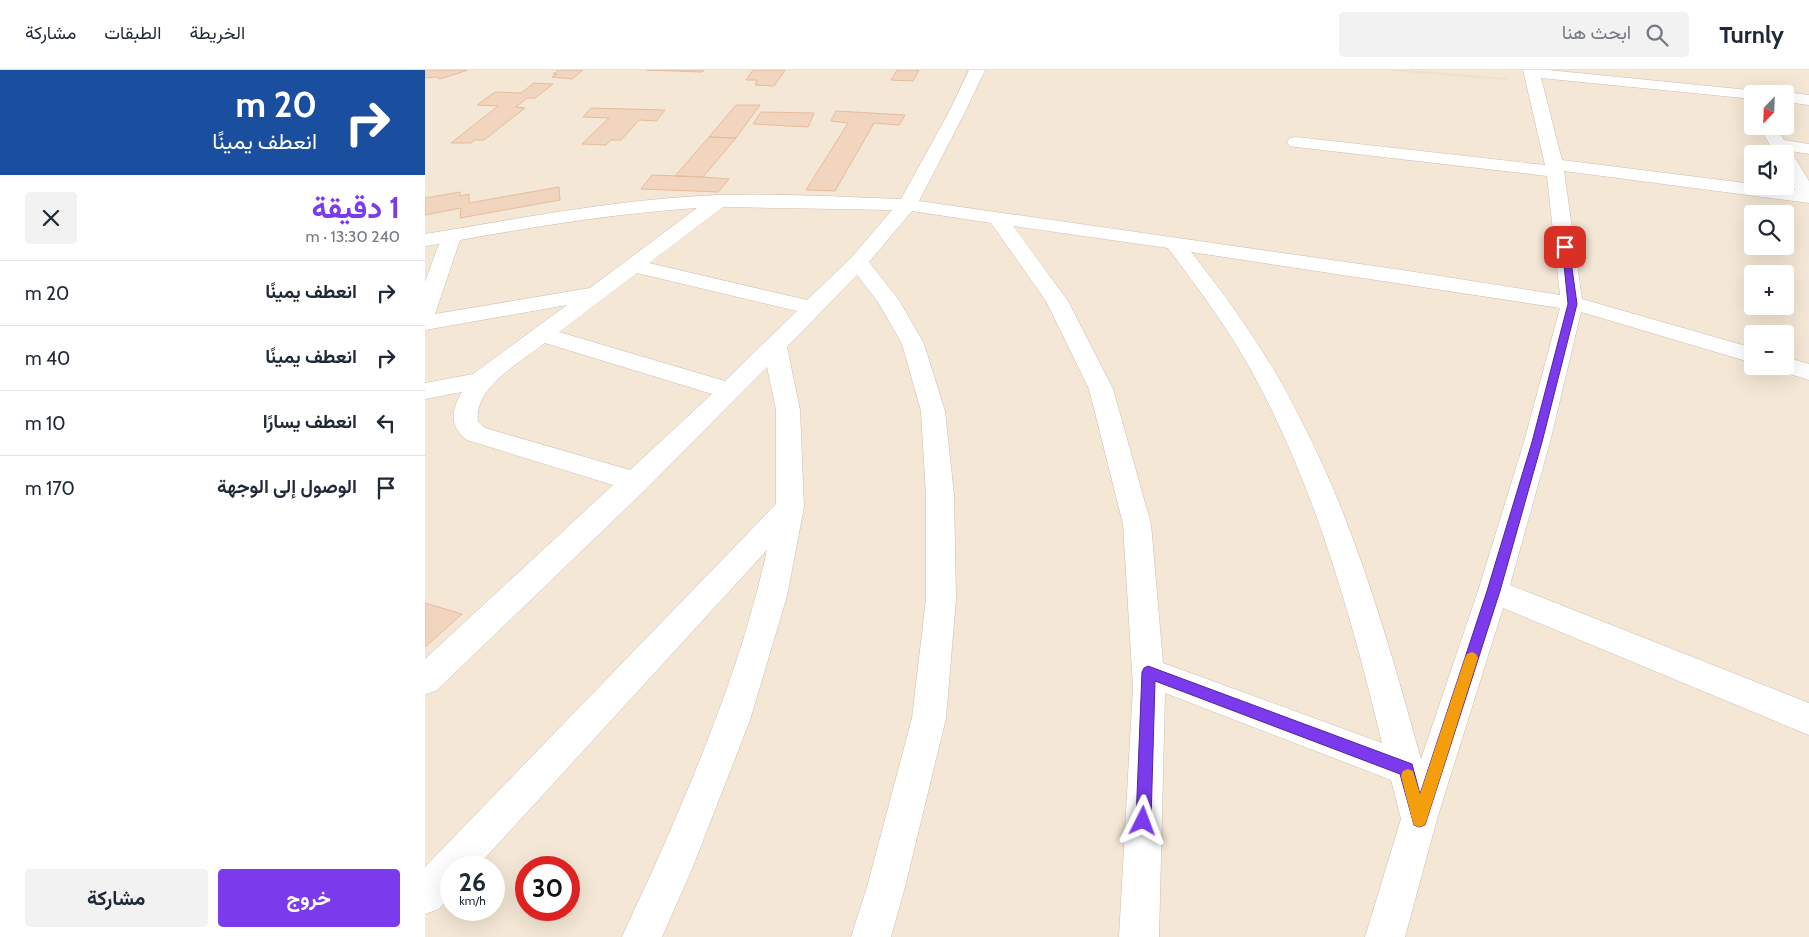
<!DOCTYPE html>
<html lang="ar">
<meta charset="utf-8">
<style>
:root{--surface:#fff;--page:#f2f2f3;--text:#1f2937;--muted:#747a83;--line:#e0e1e3;--accent:#7c3aed}
body{margin:0;font-family:Cabin,Vazirmatn,sans-serif;background:var(--page);color:var(--text);direction:rtl;height:100vh;display:flex;flex-direction:column;font-size:19px;white-space:nowrap}
*{box-sizing:border-box;margin:0}
p{font-size:16px;color:var(--muted)}
.icon{flex:none;width:28px;height:28px;fill:none;stroke:currentColor;stroke-width:2;stroke-linecap:round;stroke-linejoin:round}
.map{position:relative;flex:1;overflow:hidden;direction:ltr}
.side{display:flex;flex-direction:column;background:var(--surface);width:425px}
.side>*{flex:none}
.banner{background:#1a4fa0;color:#fff;overflow:hidden}
.needle{width:32px;rotate:203deg}
.buttons{position:absolute;left:1319px;top:15px;display:grid;gap:10px}
.buttons a{display:grid;place-items:center;width:50px;height:50px;border-radius:5px;background:var(--surface);box-shadow:0 5px 20px #0002;font-size:25px}
.speed{position:absolute;left:15px;top:786px;display:flex;gap:10px;font-size:25px;font-weight:700;text-align:center}
.speed>*{display:grid;place-content:center;width:65px;height:65px;border-radius:50%;background:var(--surface);box-shadow:0 5px 20px #0002;line-height:1}
.speed small{font-size:12px;font-weight:400}
.speed .limit{border:8px solid #d22;background:#fff;color:#111}
.pin{position:absolute;display:grid;place-items:center;width:42px;height:42px;color:#fff;margin:-21px;border-radius:10px;box-shadow:0 2px 8px #0006}
.me{position:absolute;width:55px;margin:-28px;rotate:3deg;stroke-linejoin:round;filter:drop-shadow(0 0 4px #0008)}
.turn{display:flex;align-items:center;gap:18px;height:105px;padding:0 25px;font-size:22px}
.turn .icon{width:65px;height:65px;stroke-width:2.5}
.turn b{display:block;font-size:35px;line-height:42px}
.round{display:grid;place-items:center;flex:none;width:52px;height:52px;border-radius:5px;background:var(--page)}
.overview{display:flex;align-items:center;justify-content:space-between;height:85px;padding:0 25px}
h1{font-size:30px;font-weight:700;line-height:38px;color:var(--accent)}
.action{display:flex;gap:10px;margin-top:auto;padding:10px 25px}
.action a{flex:1;height:58px;border-radius:5px;background:var(--accent);color:#fff;font-size:20px;font-weight:700;line-height:58px;text-align:center}
.action a+a{background:var(--page);color:var(--text)}
ul{padding:0;list-style:none}
li{display:flex;align-items:center;gap:15px;height:65px;padding:0 25px;border-top:1px solid var(--line)}
li div{flex:1}
li b{display:block;font-size:19px}
li em{font-style:normal}
header{display:flex;align-items:center;gap:30px;box-sizing:border-box;height:70px;padding:0 25px;background:var(--surface);border-bottom:1px solid var(--line)}
header strong{font-size:24px}
nav{display:flex;gap:28px;margin-inline-start:auto;font-size:18px}
.search{width:350px;height:45px;background:var(--page);display:flex;align-items:center;gap:12px;box-sizing:border-box;padding:0 18px;border-radius:5px;color:var(--muted);font-size:19px}
main{display:flex;flex:1;min-height:0}
.map>svg:first-child{display:block}
</style>
<header>
<strong>Turnly</strong>
<div class="search"><svg class="icon" aria-label="search" viewBox="0 0 24 24"><circle cx="10" cy="10" r="6"/><path d="M15 15l6 6"/></svg>ابحث هنا</div>
<nav><a>الخريطة</a><a>الطبقات</a><a>مشاركة</a></nav>
</header>
<main>
<div class="map">
<svg width="1384" height="867" viewBox="0 0 1384 867">
<rect width="100%" height="100%" fill="#fcf5e6"/>
<path fill="#f4e7d5" fill-rule="evenodd" d="M 0,0 L 1384,0 L 1384,867 L 0,867 ZM 1328,24 L 1360,24 L 1360,56 L 1328,56 ZM 1328,84 L 1360,84 L 1360,116 L 1328,116 ZM 1328,144 L 1360,144 L 1360,176 L 1328,176 ZM 1328,204 L 1360,204 L 1360,236 L 1328,236 ZM 1328,264 L 1360,264 L 1360,296 L 1328,296 ZM 26,798 L 69,798 L 69,840 L 26,840 ZM 101,798 L 144,798 L 144,840 L 101,840 Z"/>
<path fill="#f2d5be" stroke="#e5bc9e" d="M 0,0 L 43,0 L 15,9 L 12,7 L 0,8 Z
M 134,0 L 158,0 L 147,9 L 127,7 L 132,4 L 128,4 Z
M 222,0 L 279,0 L 277,2 Z
M 328,0 L 360,0 L 349,16 L 330,15 L 332,10 L 321,10 Z
M 472,0 L 494,0 L 488,11 L 466,10 Z
M 109,13 L 128,14 L 110,28 L 102,28 L 91,37 L 100,38 L 59,70 L 49,70 L 46,73 L 26,73 L 73,36 L 52,35 L 70,22 L 96,23 Z
M 311,35 L 335,35 L 311,68 L 284,67 Z
M 166,38 L 240,40 L 231,51 L 214,50 L 196,70 L 186,70 L 181,75 L 157,74 L 184,48 L 158,47 Z
M 411,41 L 480,45 L 474,55 L 449,53 L 410,121 L 381,120 L 423,53 L 406,51 Z
M 336,42 L 389,43 L 383,57 L 328,54 Z
M 284,67 L 311,68 L 278,107 L 250,106 Z
M 227,105 L 278,107 L 304,109 L 293,122 L 216,119 Z
M 134,117 L 135,130 L 35,148 L 36,138 L 0,145 L 0,128 L 35,122 L 35,126 L 44,124 L 44,133 Z
M 0,533 L 37,544 L 0,577 Z"/>
<g fill="none" stroke-linecap="round" stroke-linejoin="round">
<defs>
<path id="minor" d="M 544,0 L 560,0 L 540,42 L 494,131 L 977,200 L 1135,225 L 1122,106 L 871,77 L 865,76 L 862,72 L 865,68 L 871,67 L 1120,95 L 1098,0 L 1123,0 L 1334,21 L 1336,24 L 1328,24 L 1328,29 L 1116,8 L 1137,90 L 1328,114 L 1328,116 L 1370,120 L 1360,101 L 1360,84 L 1350,84 L 1334,56 L 1350,56 L 1359,70 L 1384,74 L 1384,84 L 1366,81 L 1384,111 L 1384,133 L 1139,101 L 1157,229 L 1328,278 L 1328,293 L 1156,242 L 1125,372 L 1085,515 L 1384,633 L 1384,665 L 1078,538 L 1012,749 L 980,867 L 940,867 L 976,749 L 966,710 L 740,623 L 734,867 L 694,867 L 708,617 L 698,454 L 664,319 L 621,231 L 566,153 L 487,141 L 444,192 L 474,230 L 499,274 L 520,341 L 529,425 L 531,529 L 521,648 L 480,817 L 466,867 L 426,867 L 442,817 L 487,648 L 501,529 L 501,425 L 496,341 L 477,274 L 453,232 L 432,205 L 362,277 L 375,340 L 379,437 L 362,526 L 325,650 L 267,799 L 237,867 L 197,867 C 209,839 223,812 235,784 C 278,686 319,586 342,480 L 51,798 L 26,798 L 26,825 L 14,839 L 0,844 L 0,797 L 351,434 L 351,340 L 342,297 L 221,419 L 12,620 L 0,625 L 0,589 L 188,415 L 42,370 C 24,356 26,341 37,322 L 0,329 L 0,313 L 48,304 L 142,235 L 0,260 L 0,212 L 14,174 L 0,176 L 0,164 C 97,148 195,129 293,125 C 354,123 415,127 476,129 L 524,42 ZM 298,137 L 467,140 L 426,188 L 382,230 L 224,193 ZM 272,138 L 165,218 L 10,244 L 35,170 C 114,156 193,143 272,138 ZM 588,156 L 743,178 C 773,218 802,257 826,300 C 890,416 926,545 957,673 L 738,593 L 726,454 L 688,319 L 643,231 ZM 766,182 L 1135,238 L 1099,372 L 1053,521 L 996,689 C 964,574 931,456 876,350 C 846,289 808,235 766,182 ZM 212,203 L 372,241 L 300,311 L 134,262 ZM 120,273 L 287,324 L 205,400 L 60,358 L 53,352 C 48,317 96,292 120,273 Z
M 1360,22 L 1384,25 L 1384,35 L 1360,32 L 1360,24 L 1354,24 Z
M 1360,287 L 1384,294 L 1384,310 L 1352,300 L 1349,296 L 1360,296 Z"/>
</defs>
<use href="#minor" stroke="#cebdac" stroke-width="1"/>
<path stroke="#d7b8a0" stroke-width="2" stroke-dasharray="0.5 2.5" stroke-linecap="butt" d="M 967,0 L 1081,9"/>
<use href="#minor" fill="#fff" fill-rule="evenodd"/>
</g>
<path fill="#7c3aed" stroke="#51269a" d="M 1137,175 L 1144,177 L 1152,234 L 1117,372 L 1075,521 L 1000,755 L 994,757 L 989,755 L 975,704 L 730,611 L 726,751 L 724,757 L 718,759 L 713,757 L 711,751 L 717,602 L 719,598 L 723,596 L 987,694 L 995,724 L 1062,521 L 1107,372 L 1143,234 Z"/>
<path fill="#f59e0b" d="M 1047,582 L 1051,584 L 1053,588 L 1002,749 L 1000,755 L 994,757 L 989,755 L 987,749 L 976,706 L 978,701 L 983,699 L 988,701 L 995,724 L 1040,588 L 1042,584 Z"/>
</svg>
<div class="buttons">
<a><svg class="needle" viewBox="-14 -14 28 28"><path d="M0-13l5 13h-10z" fill="#e53935"/><path d="M0 13l5-13h-10z" fill="#747a83"/></svg></a>
<a><svg class="icon" aria-label="sound" viewBox="0 0 24 24"><path d="M4 9h4l5-4v14l-5-4H4zM17 9q2 3 0 6"/></svg></a>
<a><svg class="icon" aria-label="search" viewBox="0 0 24 24"><circle cx="10" cy="10" r="6"/><path d="M15 15l6 6"/></svg></a>
<a>+</a>
<a>−</a>
</div>
<div class="speed"><div>26<small>km/h</small></div><div class="limit">30</div></div>
<div class="pin" style="left:1140px;top:177px;background:#d93025"><svg class="icon" aria-label="arrive" viewBox="0 0 24 24"><path d="M6 21V4h12l-3 4 3 4H6"/></svg></div>
<svg class="me" style="left:718px;top:751px" viewBox="-20 -20 40 40"><path d="M0-17L14 15 0 8-14 15z" fill="#7c3aed" stroke="#fff" stroke-width="4"/></svg>
</div>
<section class="side">
<div class="banner">
<div class="turn"><svg class="icon" aria-label="right" viewBox="0 0 24 24"><path d="M7 20v-9h11M14 6l5 5-5 5"/></svg><div><b>20 m</b>انعطف يمينًا</div></div>
</div>
<div class="overview"><div><h1>1 دقيقة</h1><p>240 m · 13:30</p></div><a class="round"><svg class="icon" aria-label="close" viewBox="0 0 24 24"><path d="M6 6l12 12M18 6L6 18"/></svg></a></div>
<ul>
<li><svg class="icon" aria-label="right" viewBox="0 0 24 24"><path d="M7 20v-9h11M14 6l5 5-5 5"/></svg><div><b>انعطف يمينًا</b></div><em>20 m</em></li>
<li><svg class="icon" aria-label="right" viewBox="0 0 24 24"><path d="M7 20v-9h11M14 6l5 5-5 5"/></svg><div><b>انعطف يمينًا</b></div><em>40 m</em></li>
<li><svg class="icon" aria-label="left" viewBox="0 0 24 24"><path d="M17 20v-9H6M10 6l-5 5 5 5"/></svg><div><b>انعطف يسارًا</b></div><em>10 m</em></li>
<li><svg class="icon" aria-label="arrive" viewBox="0 0 24 24"><path d="M6 21V4h12l-3 4 3 4H6"/></svg><div><b>الوصول إلى الوجهة</b></div><em>170 m</em></li>
</ul>
<div class="action"><a>خروج</a><a>مشاركة</a></div>
</section>
</main>
